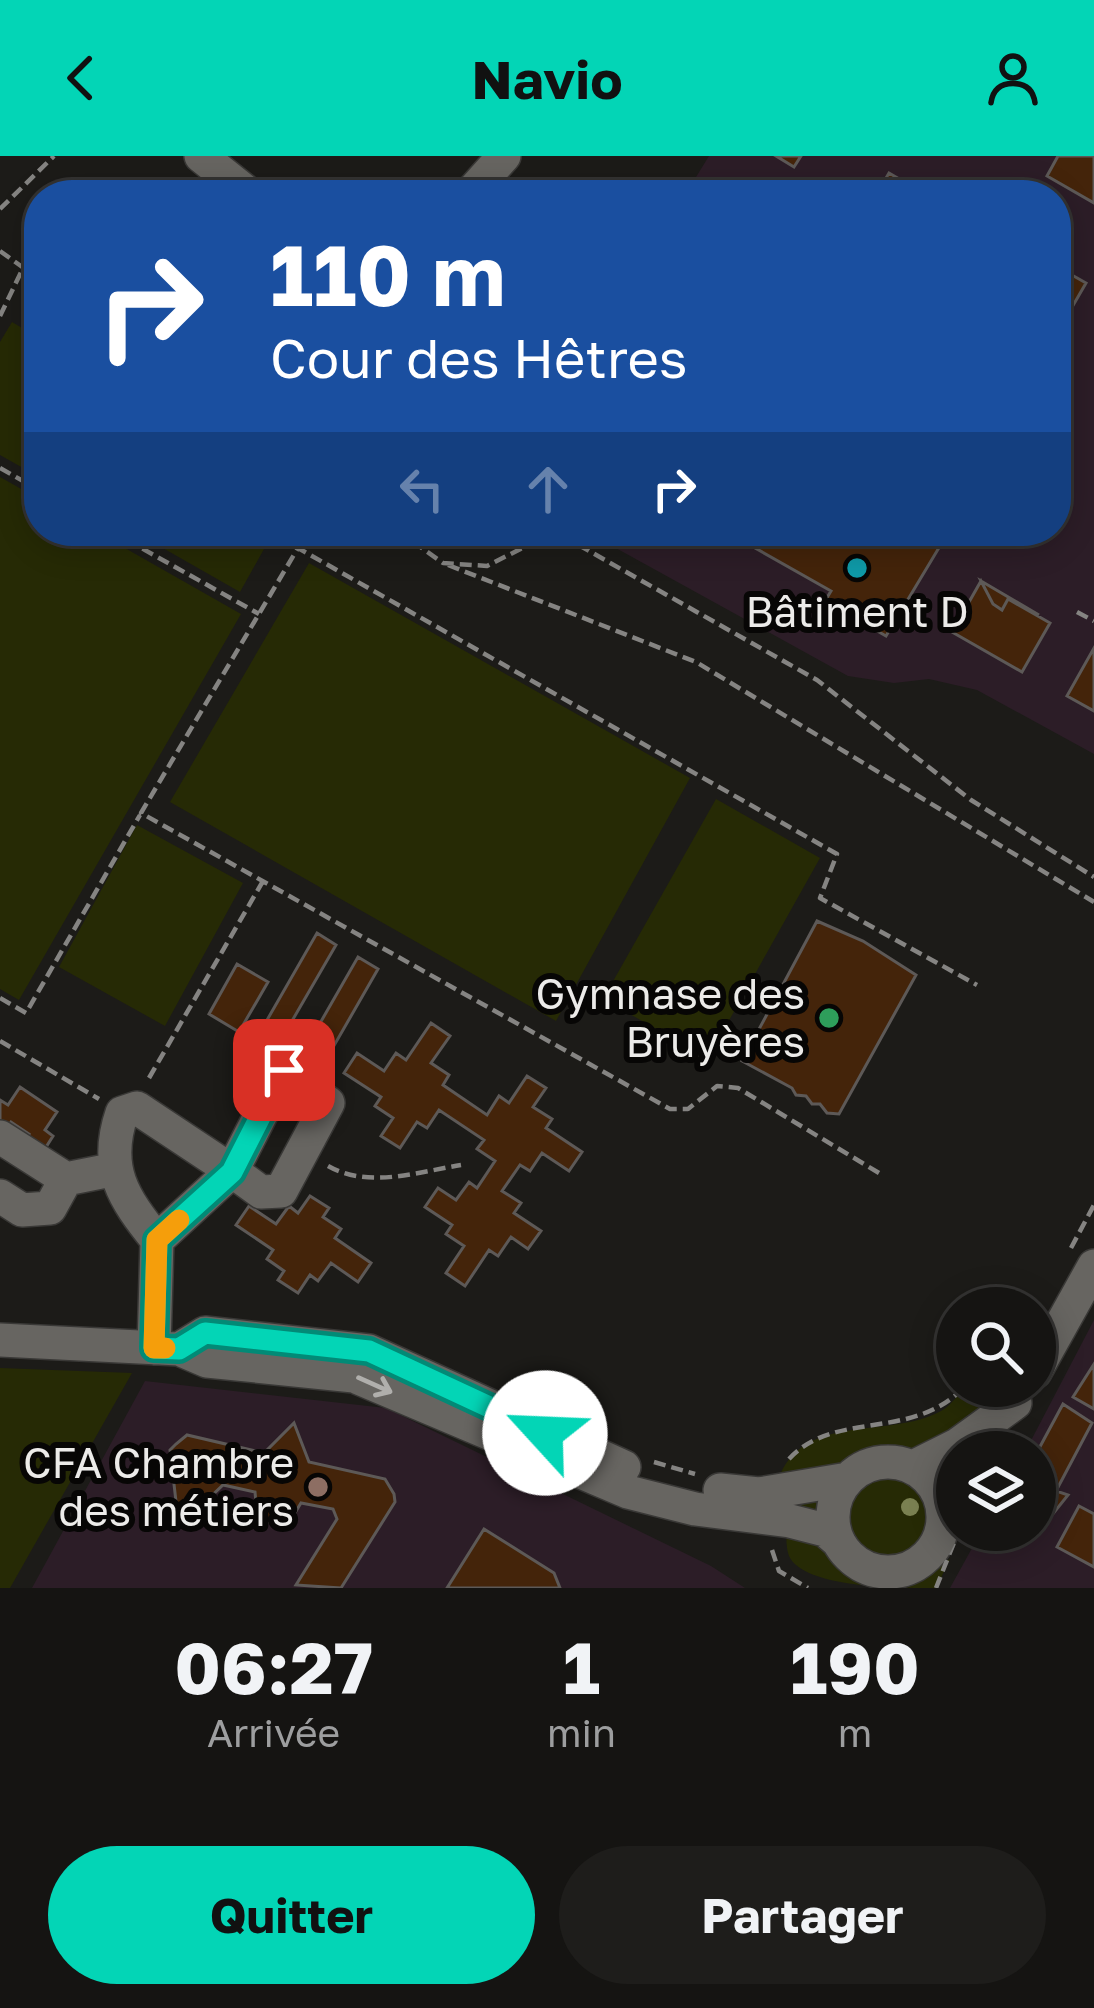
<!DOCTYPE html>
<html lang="fr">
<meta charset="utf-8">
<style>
:root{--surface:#151412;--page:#1e1d1b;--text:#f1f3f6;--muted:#9d9e9f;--line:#343332;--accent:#03d5b6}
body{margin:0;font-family:"Golos Text",sans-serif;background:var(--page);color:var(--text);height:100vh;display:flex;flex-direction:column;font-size:45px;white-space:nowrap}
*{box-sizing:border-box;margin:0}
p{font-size:39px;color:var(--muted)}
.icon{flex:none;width:66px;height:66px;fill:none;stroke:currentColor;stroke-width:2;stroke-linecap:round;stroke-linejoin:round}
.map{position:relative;height:1432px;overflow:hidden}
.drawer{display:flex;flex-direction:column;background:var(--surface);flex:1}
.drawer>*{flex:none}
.top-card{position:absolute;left:24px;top:24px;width:1047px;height:366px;border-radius:48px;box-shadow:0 6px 30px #0003,0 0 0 3px var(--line);background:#1a4fa0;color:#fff;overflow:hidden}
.buttons{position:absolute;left:936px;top:1131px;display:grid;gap:24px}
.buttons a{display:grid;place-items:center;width:120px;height:120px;border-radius:50%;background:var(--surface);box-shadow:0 6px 30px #0003,0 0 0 3px var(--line);font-size:60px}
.pin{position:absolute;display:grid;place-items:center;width:102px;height:102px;color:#fff;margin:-51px;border-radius:24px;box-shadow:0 6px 18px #0006}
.me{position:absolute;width:132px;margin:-66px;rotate:295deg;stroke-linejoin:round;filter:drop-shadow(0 0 9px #0008)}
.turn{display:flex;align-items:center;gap:42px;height:252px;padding:0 48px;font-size:54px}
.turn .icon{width:156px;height:156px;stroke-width:2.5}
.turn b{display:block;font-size:84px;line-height:102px}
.lanes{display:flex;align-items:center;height:114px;padding:0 48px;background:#0003;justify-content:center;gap:60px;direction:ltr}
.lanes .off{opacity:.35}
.eta{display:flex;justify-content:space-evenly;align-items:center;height:204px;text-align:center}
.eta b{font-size:72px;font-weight:700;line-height:84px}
.button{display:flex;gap:24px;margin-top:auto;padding:24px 48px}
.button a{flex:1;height:138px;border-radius:72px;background:var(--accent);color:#111;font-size:48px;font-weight:700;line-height:138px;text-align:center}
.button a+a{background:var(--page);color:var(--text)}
header{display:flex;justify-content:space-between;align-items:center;height:156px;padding:0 48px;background:var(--accent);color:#111;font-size:54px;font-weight:700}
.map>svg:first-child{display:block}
</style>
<header><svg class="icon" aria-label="back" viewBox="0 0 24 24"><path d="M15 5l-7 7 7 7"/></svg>Navio<svg class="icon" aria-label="person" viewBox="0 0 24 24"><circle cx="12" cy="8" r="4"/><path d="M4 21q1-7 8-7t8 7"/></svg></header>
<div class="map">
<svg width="1094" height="1432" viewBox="0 0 1094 1432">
<rect width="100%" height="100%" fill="#1c1b18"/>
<path fill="#2c1d27" d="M 709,0 L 1094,0 L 1094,598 L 977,534 L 929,523 L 894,527 L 848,520 L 585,375 L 1056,375 L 1056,39 L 685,39 Z
M 1094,1164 L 1094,1432 L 950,1432 L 982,1374 L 1035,1374 L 1035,1296 L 1025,1296 Z
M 145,1225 L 386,1252 L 711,1410 L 745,1432 L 32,1432 Z"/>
<path fill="#262a05" d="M 12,166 L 39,182 L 39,321 L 0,299 L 0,186 Z
M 0,321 L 39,343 L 39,375 L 95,375 L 241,458 L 19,844 L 0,833 Z
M 133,375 L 274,375 L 240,436 Z
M 309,407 L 690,622 L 556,865 L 170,646 Z
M 716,643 L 820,702 L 708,902 L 603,843 Z
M 137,669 L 243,727 L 165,870 L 59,811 Z
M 0,1212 L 132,1217 L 10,1432 L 0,1432 Z
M 969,1230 L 1020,1230 L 1015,1247 L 981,1296 L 957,1296 L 957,1335 L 943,1358 L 928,1323 L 887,1305 L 855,1316 L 834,1352 C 830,1405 878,1427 921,1406 L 914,1426 L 950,1403 L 936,1432 C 896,1432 804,1432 789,1400 C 782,1380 791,1355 795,1334 L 778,1324 C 803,1255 888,1284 941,1255 C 952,1249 959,1236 969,1230 Z
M848 1361a40 40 0 1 1 80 0a40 40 0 1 1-80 0Z"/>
<path fill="#44240a" stroke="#5d5957" stroke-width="3" d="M 776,0 L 801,0 L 794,11 Z
M 1058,0 L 1094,0 L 1094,47 L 1047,20 Z
M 889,17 L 901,24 L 928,39 L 876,39 Z
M 36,54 L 39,57 L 38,74 L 27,65 Z
M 1056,110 L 1086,127 L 1056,179 Z
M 725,375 L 949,375 L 886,480 L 825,445 L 831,435 Z
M 981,425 L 993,448 L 1002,454 L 1008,443 L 1050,467 L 1022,516 L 952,476 Z
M 981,425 L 1039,459 L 1008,443 L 1002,454 L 993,448 Z
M 1094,492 L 1094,555 L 1067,540 Z
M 817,765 L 863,785 L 916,819 L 839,958 L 827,957 L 820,948 L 812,948 L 806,940 L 796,939 L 792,932 L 742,905 Z
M 317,777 L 336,789 L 274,896 L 255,885 Z
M 358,801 L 378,813 L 316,921 L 296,909 Z
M 237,808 L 268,826 L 239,876 L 209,858 Z
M 431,867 L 450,880 L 431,907 L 449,919 L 443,929 L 487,959 L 499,940 L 509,947 L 527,920 L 546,932 L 533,951 L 552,963 L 546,972 L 582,996 L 569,1015 L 542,997 L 530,1015 L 520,1009 L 502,1035 L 521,1047 L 514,1057 L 541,1075 L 528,1093 L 511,1081 L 498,1100 L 489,1094 L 465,1130 L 446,1117 L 464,1090 L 446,1078 L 452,1069 L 425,1051 L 438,1032 L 456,1044 L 469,1026 L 477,1032 L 495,1005 L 477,993 L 484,984 L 439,954 L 427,972 L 417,966 L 400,992 L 381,980 L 393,962 L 375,950 L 381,941 L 344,917 L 357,897 L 384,915 L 396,897 L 406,904 Z
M 253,888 L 267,896 L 259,908 L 245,900 Z
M 20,931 L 57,956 L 45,974 L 53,980 L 41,999 L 22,987 L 29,978 L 11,966 L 5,975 L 0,972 L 0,944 L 8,949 Z
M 310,1040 L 329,1052 L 323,1061 L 341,1073 L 335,1082 L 371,1107 L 358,1126 L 331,1107 L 318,1125 L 310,1119 L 298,1137 L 278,1124 L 284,1115 L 267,1103 L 273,1094 L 236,1069 L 249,1050 L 276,1068 L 289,1050 L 298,1057 Z
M 1094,1208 L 1094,1253 L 1073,1241 Z
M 1063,1248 L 1092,1267 L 1056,1335 L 1068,1339 L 1036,1379 L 1027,1374 L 1035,1374 L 1035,1300 Z
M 294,1267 L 309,1306 L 385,1323 L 394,1338 L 395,1346 L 341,1432 L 296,1429 L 337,1363 L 333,1353 L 301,1347 L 290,1365 L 272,1368 L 257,1358 L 255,1336 L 223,1329 L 179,1371 L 170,1294 L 176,1288 L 187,1279 L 264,1297 Z
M 1079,1350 L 1094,1358 L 1094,1411 L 1057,1391 Z
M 484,1373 L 554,1417 L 560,1432 L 447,1432 Z"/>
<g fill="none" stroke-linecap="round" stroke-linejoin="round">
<defs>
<path id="minor" d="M 201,0 L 250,39
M 469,39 L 504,0
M 283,915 L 328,947 L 281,1035 L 261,1036 L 232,1015 Z
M 0,981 L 66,1023 L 116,1013
M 0,1040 L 22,1054 L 50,1052 L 66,1023
M 0,1184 L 179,1193 L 207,1205 L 354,1220 L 628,1336 L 695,1353 L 790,1365 L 825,1374 L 839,1386
M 154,1192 L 157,1084 C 123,1042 103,1012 122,957 L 137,952 L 232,1015 L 157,1084
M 179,1193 L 205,1177 L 369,1195 L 624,1311
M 1035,1216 L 1094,1110
M833 1361a55 55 0 1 1 110 0a55 55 0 1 1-110 0Z
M 913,1311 L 957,1289 L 1015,1247
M 720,1334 L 759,1338 L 848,1323"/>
</defs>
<use href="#minor" stroke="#393836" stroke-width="36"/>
<path stroke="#858482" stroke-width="4.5" stroke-dasharray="12 6" stroke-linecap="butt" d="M 0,53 L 54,0
M 0,95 L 39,123
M 0,160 L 23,112
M 0,312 L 39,334
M 111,375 L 259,458
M 398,375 L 443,407 L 487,410 L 540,383 L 575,387 L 817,524 L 971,644 L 1094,721
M 448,409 L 696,506 L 1094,746
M 1077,456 L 1094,465
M 0,842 L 26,857 L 140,659
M 0,885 L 99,943
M 149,922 L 263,725
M 328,1010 C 369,1033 417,1016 461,1009
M 879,1017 L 738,932 L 717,930 L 688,953 L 670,953 L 141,657 L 298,392 L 837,698 L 820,742 L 977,829
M 1071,1092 L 1094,1049
M 789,1303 C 835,1253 914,1286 965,1230
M 654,1306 L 695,1318
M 772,1394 L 779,1415 L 808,1432
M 936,1432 L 959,1374"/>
<use href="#minor" stroke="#676561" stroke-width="33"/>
</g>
<circle fill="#7a8051" cx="910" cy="1351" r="9"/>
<defs><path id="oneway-shaft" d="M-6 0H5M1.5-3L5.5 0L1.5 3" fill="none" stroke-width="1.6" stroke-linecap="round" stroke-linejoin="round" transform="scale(3)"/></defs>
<use stroke="#b0afac" href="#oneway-shaft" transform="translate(375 1229) rotate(24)"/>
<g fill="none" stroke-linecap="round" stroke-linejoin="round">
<defs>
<path id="route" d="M 284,914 L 232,1016 L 157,1084 L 154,1192 L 179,1193 L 205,1177 L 369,1195 L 545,1277"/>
</defs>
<use href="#route" stroke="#028a76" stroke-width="30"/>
<use href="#route" stroke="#03d5b6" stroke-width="21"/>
<path stroke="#f59e0b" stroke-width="21" d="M 165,1192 L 154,1192 L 157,1084 L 179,1064"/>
</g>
<circle fill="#0f9aa8" stroke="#070605" stroke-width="4.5" cx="857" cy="412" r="12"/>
<circle fill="#2e9e5b" stroke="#070605" stroke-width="4.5" cx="829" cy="862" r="12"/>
<circle fill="#8d6e63" stroke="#070605" stroke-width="4.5" cx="318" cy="1331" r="12"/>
<g text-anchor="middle" stroke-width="12" stroke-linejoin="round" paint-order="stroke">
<g font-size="42" fill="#ecebe9" stroke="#070605" text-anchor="end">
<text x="857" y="471" text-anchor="middle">Bâtiment D</text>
<text x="805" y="853">Gymnase des<tspan x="805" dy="48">Bruyères</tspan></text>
<text x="294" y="1322">CFA Chambre<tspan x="294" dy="48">des métiers</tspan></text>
</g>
</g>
</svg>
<div class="buttons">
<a><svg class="icon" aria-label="search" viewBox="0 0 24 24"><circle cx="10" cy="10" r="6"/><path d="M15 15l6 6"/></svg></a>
<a><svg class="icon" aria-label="layers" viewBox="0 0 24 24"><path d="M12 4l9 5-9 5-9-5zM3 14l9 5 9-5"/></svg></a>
</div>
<div class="pin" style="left:284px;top:914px;background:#d93025"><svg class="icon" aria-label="arrive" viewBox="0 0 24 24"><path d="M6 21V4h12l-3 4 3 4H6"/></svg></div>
<svg class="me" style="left:545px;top:1277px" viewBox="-20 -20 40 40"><circle r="19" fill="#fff"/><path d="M0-13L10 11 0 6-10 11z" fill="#03d5b6"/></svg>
<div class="top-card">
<div class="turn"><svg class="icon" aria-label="right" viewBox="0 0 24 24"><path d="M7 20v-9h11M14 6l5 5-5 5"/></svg><div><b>110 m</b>Cour des Hêtres</div></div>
<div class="lanes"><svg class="icon off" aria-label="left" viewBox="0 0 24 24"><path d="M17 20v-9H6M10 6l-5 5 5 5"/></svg><svg class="icon off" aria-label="ahead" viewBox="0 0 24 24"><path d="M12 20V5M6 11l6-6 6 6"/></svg><svg class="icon" aria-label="right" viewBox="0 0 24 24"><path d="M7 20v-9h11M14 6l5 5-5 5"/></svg></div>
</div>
</div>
<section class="drawer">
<div class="eta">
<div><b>06:27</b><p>Arrivée</p></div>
<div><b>1</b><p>min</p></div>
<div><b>190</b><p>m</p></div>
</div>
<div class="button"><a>Quitter</a><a>Partager</a></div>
</section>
